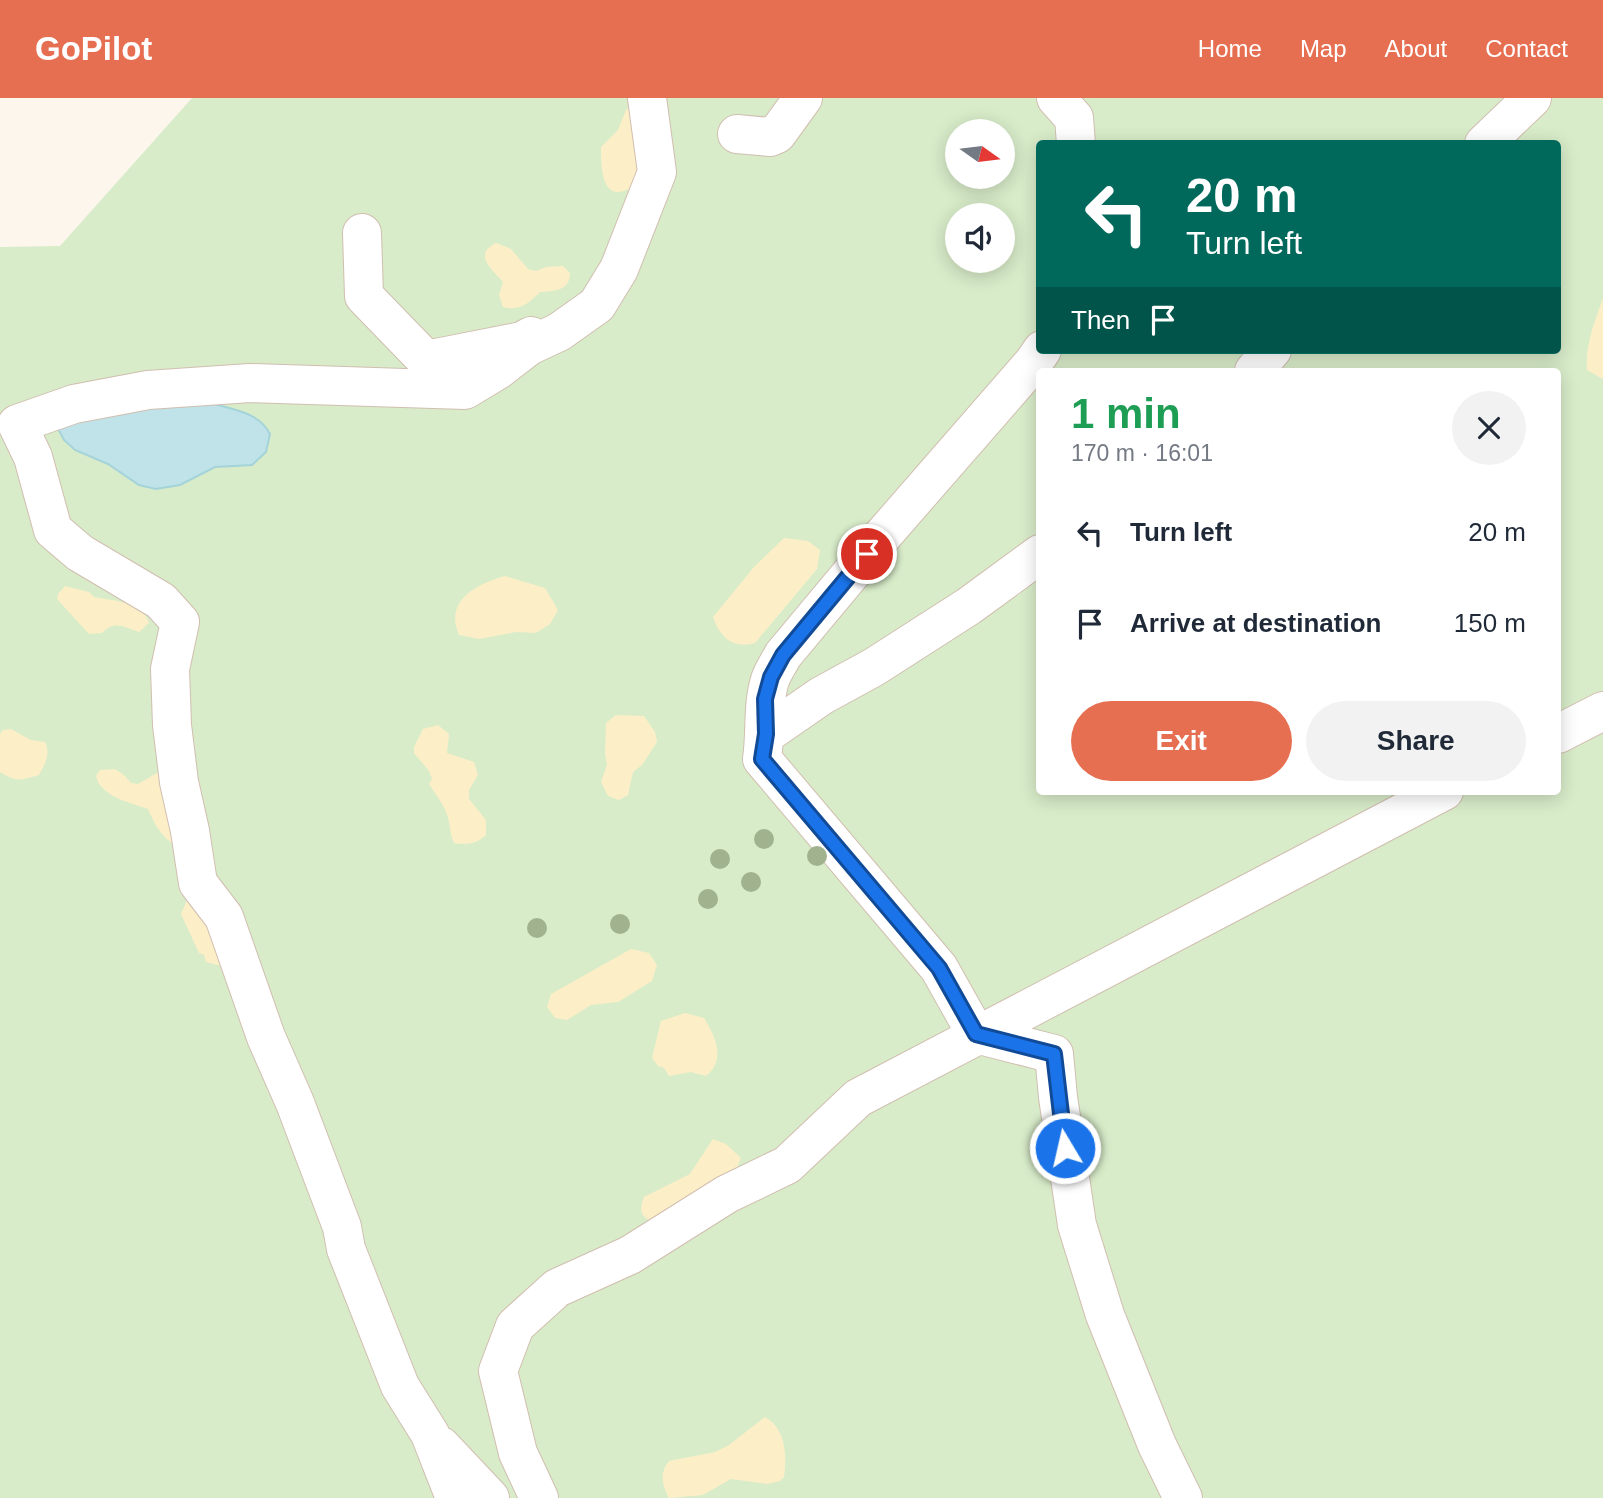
<!DOCTYPE html>
<meta charset="utf-8">
<style>
:root{--surface:#fff;--page:#f2f2f3;--text:#1f2937;--muted:#747a83;--accent:#e76f51}
body{margin:0;font-family:Arial,sans-serif;background:var(--page);color:var(--text);height:100vh;display:flex;flex-direction:column;font-size:26px;white-space:nowrap}
*{box-sizing:border-box;margin:0}
p{font-size:23px;color:var(--muted)}
.icon{flex:none;width:38px;height:38px;fill:none;stroke:currentColor;stroke-width:2;stroke-linecap:round;stroke-linejoin:round}
.map{position:relative;flex:1;overflow:hidden}
.details{position:absolute;left:1036px;top:270px;width:525px;height:427px;display:flex;flex-direction:column;background:var(--surface);border-radius:7px;box-shadow:0 4px 18px #0003}
.details>*{flex:none}
.hud{position:absolute;left:1036px;top:42px;width:525px;height:214px;border-radius:7px;box-shadow:0 4px 18px #0003;background:#00695c;color:#fff;overflow:hidden}
.needle{width:46px;rotate:104deg}
.fabs{position:absolute;left:945px;top:21px;display:grid;gap:14px}
.fabs a{display:grid;place-items:center;width:70px;height:70px;border-radius:50%;background:var(--surface);box-shadow:0 4px 18px #0003;font-size:35px}
.pin{position:absolute;display:grid;place-items:center;width:60px;height:60px;color:#fff;margin:-30px;border:4px solid #fff;border-radius:50%;box-shadow:0 2px 7px #0007}
.me{position:absolute;width:77px;margin:-38px;rotate:351deg;stroke-linejoin:round;filter:drop-shadow(0 0 5px #0008)}
.turn{display:flex;align-items:center;gap:24px;height:147px;padding:0 35px;font-size:32px}
.turn .icon{width:91px;height:91px;stroke-width:2.5}
.turn b{display:block;font-size:49px;line-height:60px}
.then{display:flex;align-items:center;height:66px;padding:0 35px;background:#0003;gap:14px;font-size:26px}
.round{display:grid;place-items:center;flex:none;width:74px;height:74px;border-radius:37px;background:var(--page)}
.summary{display:flex;align-items:center;justify-content:space-between;height:119px;padding:0 35px}
h1{font-size:42px;font-weight:600;line-height:52px;color:#1e9e55}
.button{display:flex;gap:14px;margin-top:auto;padding:14px 35px}
.button a{flex:1;height:80px;border-radius:42px;background:var(--accent);color:#fff;font-size:28px;font-weight:600;line-height:80px;text-align:center}
.button a+a{background:var(--page);color:var(--text)}
ul{padding:0;list-style:none}
li{display:flex;align-items:center;gap:21px;height:91px;padding:0 35px}
li div{flex:1}
li b{display:block;font-size:26px}
li em{font-style:normal}
header{display:flex;align-items:center;gap:42px;box-sizing:border-box;height:98px;padding:0 35px;background:var(--accent);color:#fff}
header strong{font-size:33px}
nav{display:flex;gap:38px;margin-inline-start:auto;font-size:24px}
.map>svg:first-child{display:block}
</style>
<header>
<strong>GoPilot</strong>
<nav><a>Home</a><a>Map</a><a>About</a><a>Contact</a></nav>
</header>
<div class="map">
<svg width="1603" height="1400" viewBox="0 0 1603 1400">
<rect width="100%" height="100%" fill="#fdf6ec"/>
<path fill="#d8ecc9" fill-rule="evenodd" d="M 192,0 L 1603,0 L 1603,1400 L 0,1400 L 0,149 L 60,148 ZM 957,33 L 1003,33 L 1003,79 L 957,79 ZM 1040,46 L 1558,46 L 1558,252 L 1040,252 ZM 957,117 L 1003,117 L 1003,163 L 957,163 ZM 1040,273 L 1558,273 L 1558,693 L 1040,693 Z"/>
<path fill="#fcefc7" d="M 636,6 L 649,78 C 641,83 632,91 624,93 C 600,101 601,62 601,49 L 618,32 L 626,12 Z
M 496,145 L 511,151 L 528,171 L 536,173 L 546,169 L 563,168 L 570,175 C 570,193 554,193 540,194 C 528,206 520,213 503,209 L 499,197 L 503,184 C 493,172 472,157 496,145 Z
M 1603,200 L 1603,281 L 1587,272 C 1585,247 1595,223 1603,200 Z
M 784,440 L 808,443 L 820,452 L 817,471 L 755,545 C 732,551 720,539 713,519 L 754,469 Z
M 505,478 L 545,490 L 558,512 L 550,526 L 536,535 L 516,534 L 479,541 L 459,537 C 444,503 476,486 505,478 Z
M 65,488 L 89,494 L 94,499 C 114,503 142,503 149,525 L 139,534 C 124,529 114,522 102,535 L 89,536 L 57,501 L 58,496 Z
M 616,617 L 644,618 L 655,634 L 657,644 L 642,667 L 633,674 L 628,697 L 619,702 L 608,698 L 601,684 L 607,667 L 605,656 L 606,625 Z
M 438,627 L 449,636 L 447,655 L 474,664 L 478,677 L 469,692 L 469,701 L 486,722 L 486,737 C 477,746 466,747 454,745 C 449,734 451,727 447,717 C 444,706 435,696 429,686 L 432,681 L 429,673 L 414,655 L 414,649 L 423,631 Z
M 11,631 L 31,642 L 45,644 C 51,656 45,666 39,677 C 19,682 18,685 0,674 L 0,636 L 3,632 Z
M 115,671 L 124,677 L 131,685 L 138,686 L 157,675 L 166,678 L 178,747 C 163,743 154,725 148,711 C 129,704 101,699 96,678 L 100,672 Z
M 197,796 L 222,868 L 206,864 L 204,857 L 199,855 L 181,816 L 188,800 Z
M 631,851 L 649,855 L 657,867 L 652,883 L 618,904 L 591,907 L 567,922 L 555,920 L 547,909 L 551,896 Z
M 685,915 L 704,920 C 716,939 726,962 706,978 L 691,974 L 669,978 L 664,970 L 658,968 L 652,960 L 661,923 Z
M 713,1041 L 726,1046 L 741,1060 L 737,1070 L 654,1124 C 640,1120 639,1111 644,1099 L 690,1076 Z
M 765,1319 C 786,1331 787,1357 784,1379 L 780,1383 L 767,1386 L 731,1381 L 703,1397 L 669,1400 C 662,1387 659,1375 669,1363 L 715,1354 L 729,1347 Z"/>
<path fill="#bfe3e8" stroke="#a5d3da" stroke-width="2" d="M 211,305 C 233,312 259,314 270,336 L 266,354 L 252,367 L 215,369 L 180,387 L 156,391 L 139,387 L 108,366 L 75,352 L 64,342 L 57,329 L 61,317 Z"/>
<g fill="none" stroke-linecap="round" stroke-linejoin="round">
<defs>
<path id="minor" d="M 1056,0 L 1074,20 L 1076,46
M 737,36 L 770,39 L 777,36 L 803,0
M 1484,46 L 1532,0
M 362,135 L 364,198 L 426,262 L 522,243 L 531,238
M 1042,252 L 1033,265 L 884,436 L 783,557 C 779,565 773,573 770,582 C 762,607 766,635 762,661 L 939,870 L 976,936 L 1054,956 L 1058,999 L 1077,1127 L 1105,1217 L 1157,1347 L 1183,1400
M 1254,273 L 1272,252
M 766,636 L 821,598 L 874,569 L 969,508 L 1040,456
M 1558,636 L 1603,613
M 441,1348 L 490,1400
M 455,1400 L 430,1336 L 400,1288 L 346,1151 L 342,1129 L 295,1005 L 266,939 L 224,819 L 198,785 L 190,733 L 179,684 L 172,627 L 170,571 L 180,524 L 161,503 L 80,455 L 53,432 L 33,359 L 17,326 L 74,306 L 148,292 L 250,285 L 465,292 L 498,272 L 529,248 L 559,234 L 597,207 L 619,171 L 657,74 L 647,0
M 539,1400 L 518,1355 L 498,1273 L 515,1228 L 557,1190 L 630,1157 L 727,1096 L 787,1067 L 858,1000 L 1444,693"/>
</defs>
<use href="#minor" stroke="#d1beb0" stroke-width="40"/>
<use href="#minor" stroke="#fff" stroke-width="38"/>
</g>
<g fill="#a0b28e">
<circle cx="764" cy="741" r="10"/>
<circle cx="817" cy="758" r="10"/>
<circle cx="720" cy="761" r="10"/>
<circle cx="751" cy="784" r="10"/>
<circle cx="708" cy="801" r="10"/>
<circle cx="620" cy="826" r="10"/>
<circle cx="537" cy="830" r="10"/>
</g>
<g fill="none" stroke-linecap="round" stroke-linejoin="round">
<defs>
<path id="route" d="M 867,456 L 783,557 L 771,579 L 765,601 L 766,636 L 762,661 L 939,870 L 976,936 L 1054,956 L 1065,1050"/>
</defs>
<use href="#route" stroke="#114b97" stroke-width="18"/>
<use href="#route" stroke="#1a73e8" stroke-width="12"/>
</g>
</svg>
<div class="fabs">
<a><svg class="needle" viewBox="-14 -14 28 28"><path d="M0-13l5 13h-10z" fill="#e53935"/><path d="M0 13l5-13h-10z" fill="#747a83"/></svg></a>
<a><svg class="icon" aria-label="sound" viewBox="0 0 24 24"><path d="M4 9h4l5-4v14l-5-4H4zM17 9q2 3 0 6"/></svg></a>
</div>
<div class="pin" style="left:867px;top:456px;background:#d93025"><svg class="icon" aria-label="arrive" viewBox="0 0 24 24"><path d="M6 21V4h12l-3 4 3 4H6"/></svg></div>
<svg class="me" style="left:1065px;top:1050px" viewBox="-20 -20 40 40"><circle r="17" fill="#1a73e8" stroke="#fff" stroke-width="3"/><path d="M0-11L8 9 0 5-8 9z" fill="#fff"/></svg>
<div class="hud">
<div class="turn"><svg class="icon" aria-label="left" viewBox="0 0 24 24"><path d="M17 20v-9H6M10 6l-5 5 5 5"/></svg><div><b>20 m</b>Turn left</div></div>
<div class="then">Then<svg class="icon" aria-label="arrive" viewBox="0 0 24 24"><path d="M6 21V4h12l-3 4 3 4H6"/></svg></div>
</div>
<section class="details">
<div class="summary"><div><h1>1 min</h1><p>170 m · 16:01</p></div><a class="round"><svg class="icon" aria-label="close" viewBox="0 0 24 24"><path d="M6 6l12 12M18 6L6 18"/></svg></a></div>
<ul>
<li><svg class="icon" aria-label="left" viewBox="0 0 24 24"><path d="M17 20v-9H6M10 6l-5 5 5 5"/></svg><div><b>Turn left</b></div><em>20 m</em></li>
<li><svg class="icon" aria-label="arrive" viewBox="0 0 24 24"><path d="M6 21V4h12l-3 4 3 4H6"/></svg><div><b>Arrive at destination</b></div><em>150 m</em></li>
</ul>
<div class="button"><a>Exit</a><a>Share</a></div>
</section>
</div>
